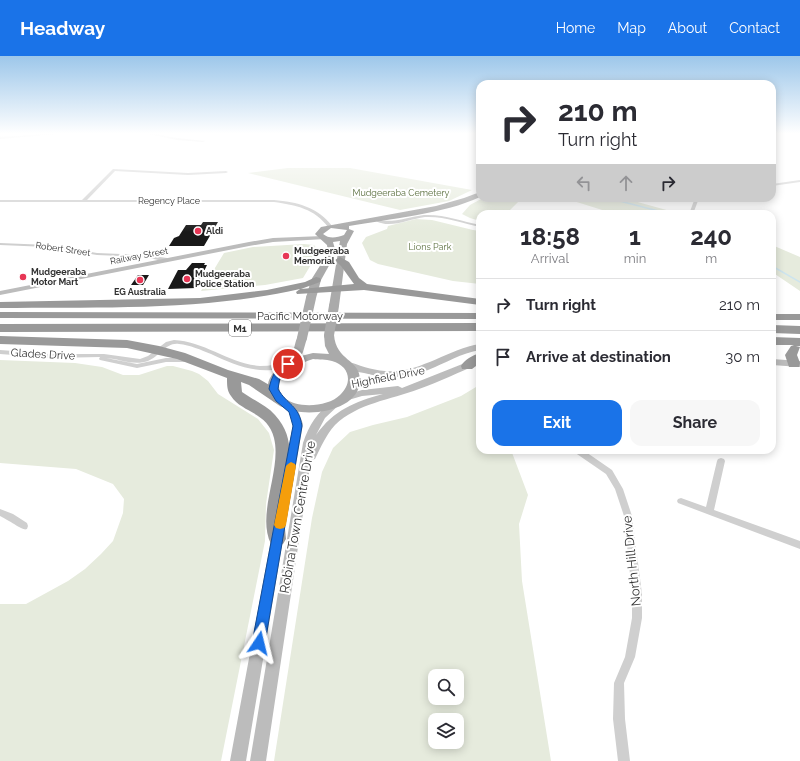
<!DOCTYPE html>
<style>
:root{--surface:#fff;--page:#f7f7f7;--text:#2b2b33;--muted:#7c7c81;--line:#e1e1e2;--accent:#1a73e8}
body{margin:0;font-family:Raleway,sans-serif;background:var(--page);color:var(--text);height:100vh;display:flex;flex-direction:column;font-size:15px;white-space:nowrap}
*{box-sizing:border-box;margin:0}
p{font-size:13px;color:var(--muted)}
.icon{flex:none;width:22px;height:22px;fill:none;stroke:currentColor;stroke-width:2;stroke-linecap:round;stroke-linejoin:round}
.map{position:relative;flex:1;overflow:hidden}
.drawer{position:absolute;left:476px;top:154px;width:300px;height:244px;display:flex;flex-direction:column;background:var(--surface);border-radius:12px;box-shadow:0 2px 10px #0003}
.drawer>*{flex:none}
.hud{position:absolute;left:476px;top:24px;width:300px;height:122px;border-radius:12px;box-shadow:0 2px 10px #0003;background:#fff;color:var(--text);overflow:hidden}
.fabs{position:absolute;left:428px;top:613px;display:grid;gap:8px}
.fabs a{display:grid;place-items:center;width:36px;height:36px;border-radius:8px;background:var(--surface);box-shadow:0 2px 10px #0003;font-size:20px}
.pin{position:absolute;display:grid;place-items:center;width:34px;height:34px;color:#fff;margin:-17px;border:2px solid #fff;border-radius:50%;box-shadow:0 1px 4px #0007}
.me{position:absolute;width:44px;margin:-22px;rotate:10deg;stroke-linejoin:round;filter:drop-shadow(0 0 3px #0008)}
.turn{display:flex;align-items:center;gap:14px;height:84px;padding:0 16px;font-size:18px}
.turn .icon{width:52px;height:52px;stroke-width:2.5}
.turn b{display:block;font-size:28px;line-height:34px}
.lanes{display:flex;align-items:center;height:38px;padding:0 16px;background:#0003;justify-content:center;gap:20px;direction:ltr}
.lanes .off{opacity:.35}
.eta{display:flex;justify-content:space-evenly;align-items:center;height:68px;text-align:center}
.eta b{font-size:24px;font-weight:700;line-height:28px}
.button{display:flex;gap:8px;margin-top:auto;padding:8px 16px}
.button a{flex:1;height:46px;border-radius:12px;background:var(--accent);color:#fff;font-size:16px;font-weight:700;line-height:46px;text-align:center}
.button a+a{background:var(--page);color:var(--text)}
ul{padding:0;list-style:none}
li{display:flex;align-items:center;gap:12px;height:52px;padding:0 16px;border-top:1px solid var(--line)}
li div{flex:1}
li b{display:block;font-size:15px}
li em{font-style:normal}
header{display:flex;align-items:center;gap:24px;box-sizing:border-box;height:56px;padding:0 20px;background:var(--accent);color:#fff}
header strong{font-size:19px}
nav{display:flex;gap:22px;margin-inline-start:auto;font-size:14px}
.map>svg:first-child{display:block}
</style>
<header>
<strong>Headway</strong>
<nav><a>Home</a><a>Map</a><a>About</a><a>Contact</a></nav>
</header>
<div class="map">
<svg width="800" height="705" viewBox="0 0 800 705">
<rect width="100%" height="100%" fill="#fff"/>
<path fill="#e6ebdd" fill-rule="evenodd" d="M 288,112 L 350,112 L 472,134 L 449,145 L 400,154 L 248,117 Z
M 483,142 L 522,142 L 506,158 L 480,158 L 480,165 L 470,162 L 462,158 L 470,149 Z
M 564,142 L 623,142 L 681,158 L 615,158 Z
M 416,163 L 432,164 L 473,174 L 480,175 L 480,228 L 453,225 L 378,208 L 370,204 L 362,187 L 366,181 L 387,173 L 388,170 Z
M 304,188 L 314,189 L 317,193 L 318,197 L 303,222 L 265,229 L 201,235 L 224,197 L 253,191 Z
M 772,189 L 800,201 L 800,235 L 772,216 Z
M 0,304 L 75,307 L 102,311 L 123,319 L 139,319 L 167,310 L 173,310 L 192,315 L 199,318 L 208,325 L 218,338 L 258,363 L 269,377 L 274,394 L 266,448 L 265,485 L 221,705 L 0,705 L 0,548 L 26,548 L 68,525 L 85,513 L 101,498 L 113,485 L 123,457 L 124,443 L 113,428 L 76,413 L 0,407 Z
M 476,331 L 480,334 L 480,394 L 511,394 L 528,439 L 519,468 L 522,525 L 551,705 L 274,705 L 312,462 L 322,416 L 333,392 L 350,376 L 373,369 L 407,361 L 461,340 ZM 435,620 L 457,620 L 457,642 L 435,642 ZM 435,664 L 457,664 L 457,686 L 435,686 Z"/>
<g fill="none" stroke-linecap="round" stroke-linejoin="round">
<path stroke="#cde4ee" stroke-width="1.5" d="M 608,142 L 670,158
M 772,210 L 800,226"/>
</g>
<path fill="#191919" d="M 203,166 L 218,166 L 204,190 L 169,190 L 174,182 L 179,180 L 186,169 L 201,169 Z
M 192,207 L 205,207 L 204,209 L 207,209 L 196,232 L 168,233 L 178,214 L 186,214 Z
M 138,219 L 149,219 L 143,229 L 131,229 Z"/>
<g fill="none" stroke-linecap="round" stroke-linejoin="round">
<path fill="#cfcfcf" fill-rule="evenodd" d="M 47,78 L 56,78 L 0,83 L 0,81 Z
M 149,78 L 154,78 L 177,82 L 205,85 L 203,86 L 177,84 Z
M 113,113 L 188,117 L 226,115 L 228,116 L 226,117 L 188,119 L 115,115 L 87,144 L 274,144 C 297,146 318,151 332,170 L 328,171 C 315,153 296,149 274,146 L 0,146 L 0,144 L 82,144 Z
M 800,124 L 800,126 L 772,130 L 772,128 Z
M 695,142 L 699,142 L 693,158 L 689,158 Z
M 424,159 C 444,158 461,165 480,169 L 480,171 C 462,167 444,160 425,161 C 409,163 390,173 376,165 L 378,164 C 394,167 409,161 424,159 Z
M 0,187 L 48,189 L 97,197 L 145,199 L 167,202 L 170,204 L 167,206 L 145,201 L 97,199 L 48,191 L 0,189 Z
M 174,284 C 204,285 230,308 260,310 C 270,310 279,308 288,306 L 291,308 L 290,309 C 284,311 278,313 272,314 C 251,316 230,307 211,298 C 201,294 190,289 179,288 C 166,286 159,301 148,305 C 134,310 120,303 106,302 L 137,308 L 166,302 L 188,302 L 191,304 L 188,306 L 166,306 L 137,312 L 100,304 L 99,303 L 100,301 L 53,302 L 0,298 L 0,294 L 53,298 L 104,298 L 140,303 L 148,300 L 166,286 Z
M 573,394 L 583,394 L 612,414 L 623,433 L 632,460 L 642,538 L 642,562 L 635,601 L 624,627 L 625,663 L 630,705 L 618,705 L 613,663 L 614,627 L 625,601 L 632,562 L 632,538 L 624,460 L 615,433 L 606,418 L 574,396 Z
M 721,402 L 724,403 L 725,405 L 714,454 L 800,485 L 800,493 L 678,447 L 677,445 L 678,443 L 681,442 L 706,451 L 717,405 L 718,403 Z
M 0,453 L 13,458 L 27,467 L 28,470 L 27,473 C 26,473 25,474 24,473 C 21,473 5,462 0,460 Z"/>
<path fill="#bcbcbc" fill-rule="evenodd" d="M 323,180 L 326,182 L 325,183 L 273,186 L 249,190 L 0,239 L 0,235 L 249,186 L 273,182 Z
M 480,288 L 480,294 C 461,297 446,307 428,314 C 407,323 386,323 364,317 C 357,316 346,314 341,308 L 346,305 C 359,309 371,314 385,315 C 420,318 447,293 480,288 Z
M 480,301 L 480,307 C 460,316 439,326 419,333 C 390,344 358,347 335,369 C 326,379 321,391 315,403 L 311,404 L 266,705 L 250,705 L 303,387 C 309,369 317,356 333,345 L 339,345 L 341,347 L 325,362 L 316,379 C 334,354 354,346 383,338 L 362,340 L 345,345 L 342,344 L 340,342 L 342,340 L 362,334 L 398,330 L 402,332 Z
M 772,303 L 800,305 L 800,311 L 772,309 Z
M 284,344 L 297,352 L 303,368 L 287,462 L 285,466 L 281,467 L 277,466 L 275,462 L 293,368 L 289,356 L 279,347 Z
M 278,473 L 282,474 L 284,478 L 246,705 L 230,705 L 272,478 L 274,474 Z"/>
<path fill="#aaa" fill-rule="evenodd" d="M 480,136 L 480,141 C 444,158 389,163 349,170 L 349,173 L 354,175 L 347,188 L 339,250 L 334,253 L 329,250 L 340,185 L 333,186 L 336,197 L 321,224 L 316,242 L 311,245 L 306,242 L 311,224 L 328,197 L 327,189 L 315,178 L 321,171 L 436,150 L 464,142 ZM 331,172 L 347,174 L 344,179 C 336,182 329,183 323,178 Z
M 329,276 L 334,279 C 336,305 360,303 360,324 C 360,366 261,367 268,328 C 271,314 285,308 292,297 C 295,292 295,285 298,280 L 302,279 L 307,282 L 303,296 L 301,300 L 313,297 L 329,298 L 325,290 L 324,279 ZM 313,303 C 319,304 326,303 332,305 C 350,310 353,327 340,339 C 328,351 297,353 285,342 C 265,323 300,307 313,303 Z"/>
<path fill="#999" fill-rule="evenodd" d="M 340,201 L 349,206 L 359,222 L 367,228 L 480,243 L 480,249 L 364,234 L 297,238 L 296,236 L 300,233 C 202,255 100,251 0,252 L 0,246 L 200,242 L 267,234 L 305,226 L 316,221 L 320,222 L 321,224 L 320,226 L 301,233 L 354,228 L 341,210 L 335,204 Z
M 0,256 L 480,257 L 480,263 L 0,262 Z
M 772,258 L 800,258 L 800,264 L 772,264 Z
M 480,267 L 480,275 L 0,276 L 0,268 Z
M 772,269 L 800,270 L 800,278 L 772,277 Z
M 0,280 L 127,284 L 159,290 L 185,297 L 228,314 L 259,323 L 271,330 L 286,343 L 284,346 L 279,348 L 274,346 L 249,329 L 241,326 L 242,336 C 253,344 266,349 275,359 C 299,385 287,415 284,446 C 283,458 285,471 286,483 L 283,488 L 277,490 L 271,488 C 256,458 282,414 274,382 C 268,356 242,357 231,340 C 227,335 227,329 227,322 L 177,303 L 127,292 L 0,288 Z
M 772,281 L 800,282 L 800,290 L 796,290 L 800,291 L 797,299 L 800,307 L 799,311 L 789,311 L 785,299 L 791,290 L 794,289 L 772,289 Z
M 480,297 L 480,307 L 472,313 L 462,313 L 461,310 C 464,304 473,299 480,297 Z"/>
<path stroke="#aaa" stroke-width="10" d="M 329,279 L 334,250
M 302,282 L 311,242"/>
</g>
<linearGradient id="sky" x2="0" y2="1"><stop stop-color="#9dc7ea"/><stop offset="0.44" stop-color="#fff"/><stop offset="1" stop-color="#fff" stop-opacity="0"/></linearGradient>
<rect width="800" height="176" fill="url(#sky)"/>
<path fill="#1a73e8" stroke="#114b97" d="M 288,305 L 292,308 L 280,321 L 278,333 C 287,349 299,349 302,370 L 265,587 L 263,591 L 259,593 L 254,591 L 252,587 L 293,370 L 289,356 L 276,345 L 269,333 C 271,322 276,310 288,305 Z"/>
<path fill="#f59e0b" d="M 291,406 L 295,408 L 296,410 L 286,469 L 284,472 L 280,473 L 276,472 L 274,469 L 286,410 L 288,408 Z"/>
<g fill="#e73655" stroke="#fff" stroke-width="1.5">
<circle cx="198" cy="175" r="4"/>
<circle cx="286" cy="200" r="4"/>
<circle cx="23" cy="221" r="4"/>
<circle cx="187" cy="223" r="4"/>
<circle cx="140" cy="224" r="4"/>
</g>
<g text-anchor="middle" stroke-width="4" stroke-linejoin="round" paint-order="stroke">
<g font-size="9" fill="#5a6f3e" stroke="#fff">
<text x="401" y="140">Mudgeeraba Cemetery</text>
<text x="430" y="194">Lions Park</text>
</g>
<g font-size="9" fill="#323232" stroke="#fff">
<text x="169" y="148">Regency Place</text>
<text transform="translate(63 193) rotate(8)" y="3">Robert Street</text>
<text transform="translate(139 200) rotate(-11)" y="3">Railway Street</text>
</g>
<g font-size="9" font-weight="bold" fill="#323232" stroke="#fff" text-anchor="start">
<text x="206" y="178">Aldi</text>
<text x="294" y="198">Mudgeeraba<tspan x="294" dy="10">Memorial</tspan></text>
<text x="31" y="219">Mudgeeraba<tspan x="31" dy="10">Motor Mart</tspan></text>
<text x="195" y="221">Mudgeeraba<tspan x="195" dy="10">Police Station</tspan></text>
<text x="140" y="239" text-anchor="middle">EG Australia</text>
</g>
<rect fill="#fff" stroke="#707070" stroke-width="1" x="229" y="264" width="22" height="16" rx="3"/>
<g font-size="10" font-weight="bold" fill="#323232">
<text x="240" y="276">M1</text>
</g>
<g font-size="11" fill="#323232" stroke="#fff">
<text x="300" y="264">Pacific Motorway</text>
<text transform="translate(43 298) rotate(3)" y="4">Glades Drive</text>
<text transform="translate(388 321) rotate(-11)" y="4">Highfield Drive</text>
</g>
<g font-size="13" fill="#323232" stroke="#fff">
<text transform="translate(297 461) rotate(-80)" y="5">Robina Town Centre Drive</text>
<text transform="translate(631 505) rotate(-96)" y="5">North Hill Drive</text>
</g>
</g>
</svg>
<div class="fabs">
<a><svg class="icon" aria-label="search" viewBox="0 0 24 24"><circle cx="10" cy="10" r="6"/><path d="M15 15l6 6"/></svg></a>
<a><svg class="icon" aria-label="layers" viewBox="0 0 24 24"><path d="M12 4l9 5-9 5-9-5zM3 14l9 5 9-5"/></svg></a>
</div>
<div class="pin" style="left:288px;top:308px;background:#d93025"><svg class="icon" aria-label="arrive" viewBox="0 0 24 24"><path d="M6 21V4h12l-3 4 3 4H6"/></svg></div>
<svg class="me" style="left:259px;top:587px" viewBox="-20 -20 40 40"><path d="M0-17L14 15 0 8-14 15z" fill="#1a73e8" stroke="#fff" stroke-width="4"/></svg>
<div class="hud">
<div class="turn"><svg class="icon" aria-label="right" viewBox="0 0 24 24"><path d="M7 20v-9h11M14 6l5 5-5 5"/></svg><div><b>210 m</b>Turn right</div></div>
<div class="lanes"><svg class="icon off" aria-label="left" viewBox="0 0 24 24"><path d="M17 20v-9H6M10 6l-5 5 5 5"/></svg><svg class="icon off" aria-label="ahead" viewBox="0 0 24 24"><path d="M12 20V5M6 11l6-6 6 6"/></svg><svg class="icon" aria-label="right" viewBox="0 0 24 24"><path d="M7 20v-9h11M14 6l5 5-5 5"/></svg></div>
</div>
<section class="drawer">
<div class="eta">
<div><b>18:58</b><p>Arrival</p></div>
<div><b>1</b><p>min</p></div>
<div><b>240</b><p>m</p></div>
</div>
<ul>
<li><svg class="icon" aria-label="right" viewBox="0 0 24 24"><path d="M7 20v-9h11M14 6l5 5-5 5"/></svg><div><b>Turn right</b></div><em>210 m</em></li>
<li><svg class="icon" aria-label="arrive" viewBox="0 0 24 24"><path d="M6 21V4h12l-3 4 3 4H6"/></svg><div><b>Arrive at destination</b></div><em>30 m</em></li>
</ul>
<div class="button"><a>Exit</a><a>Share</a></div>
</section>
</div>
